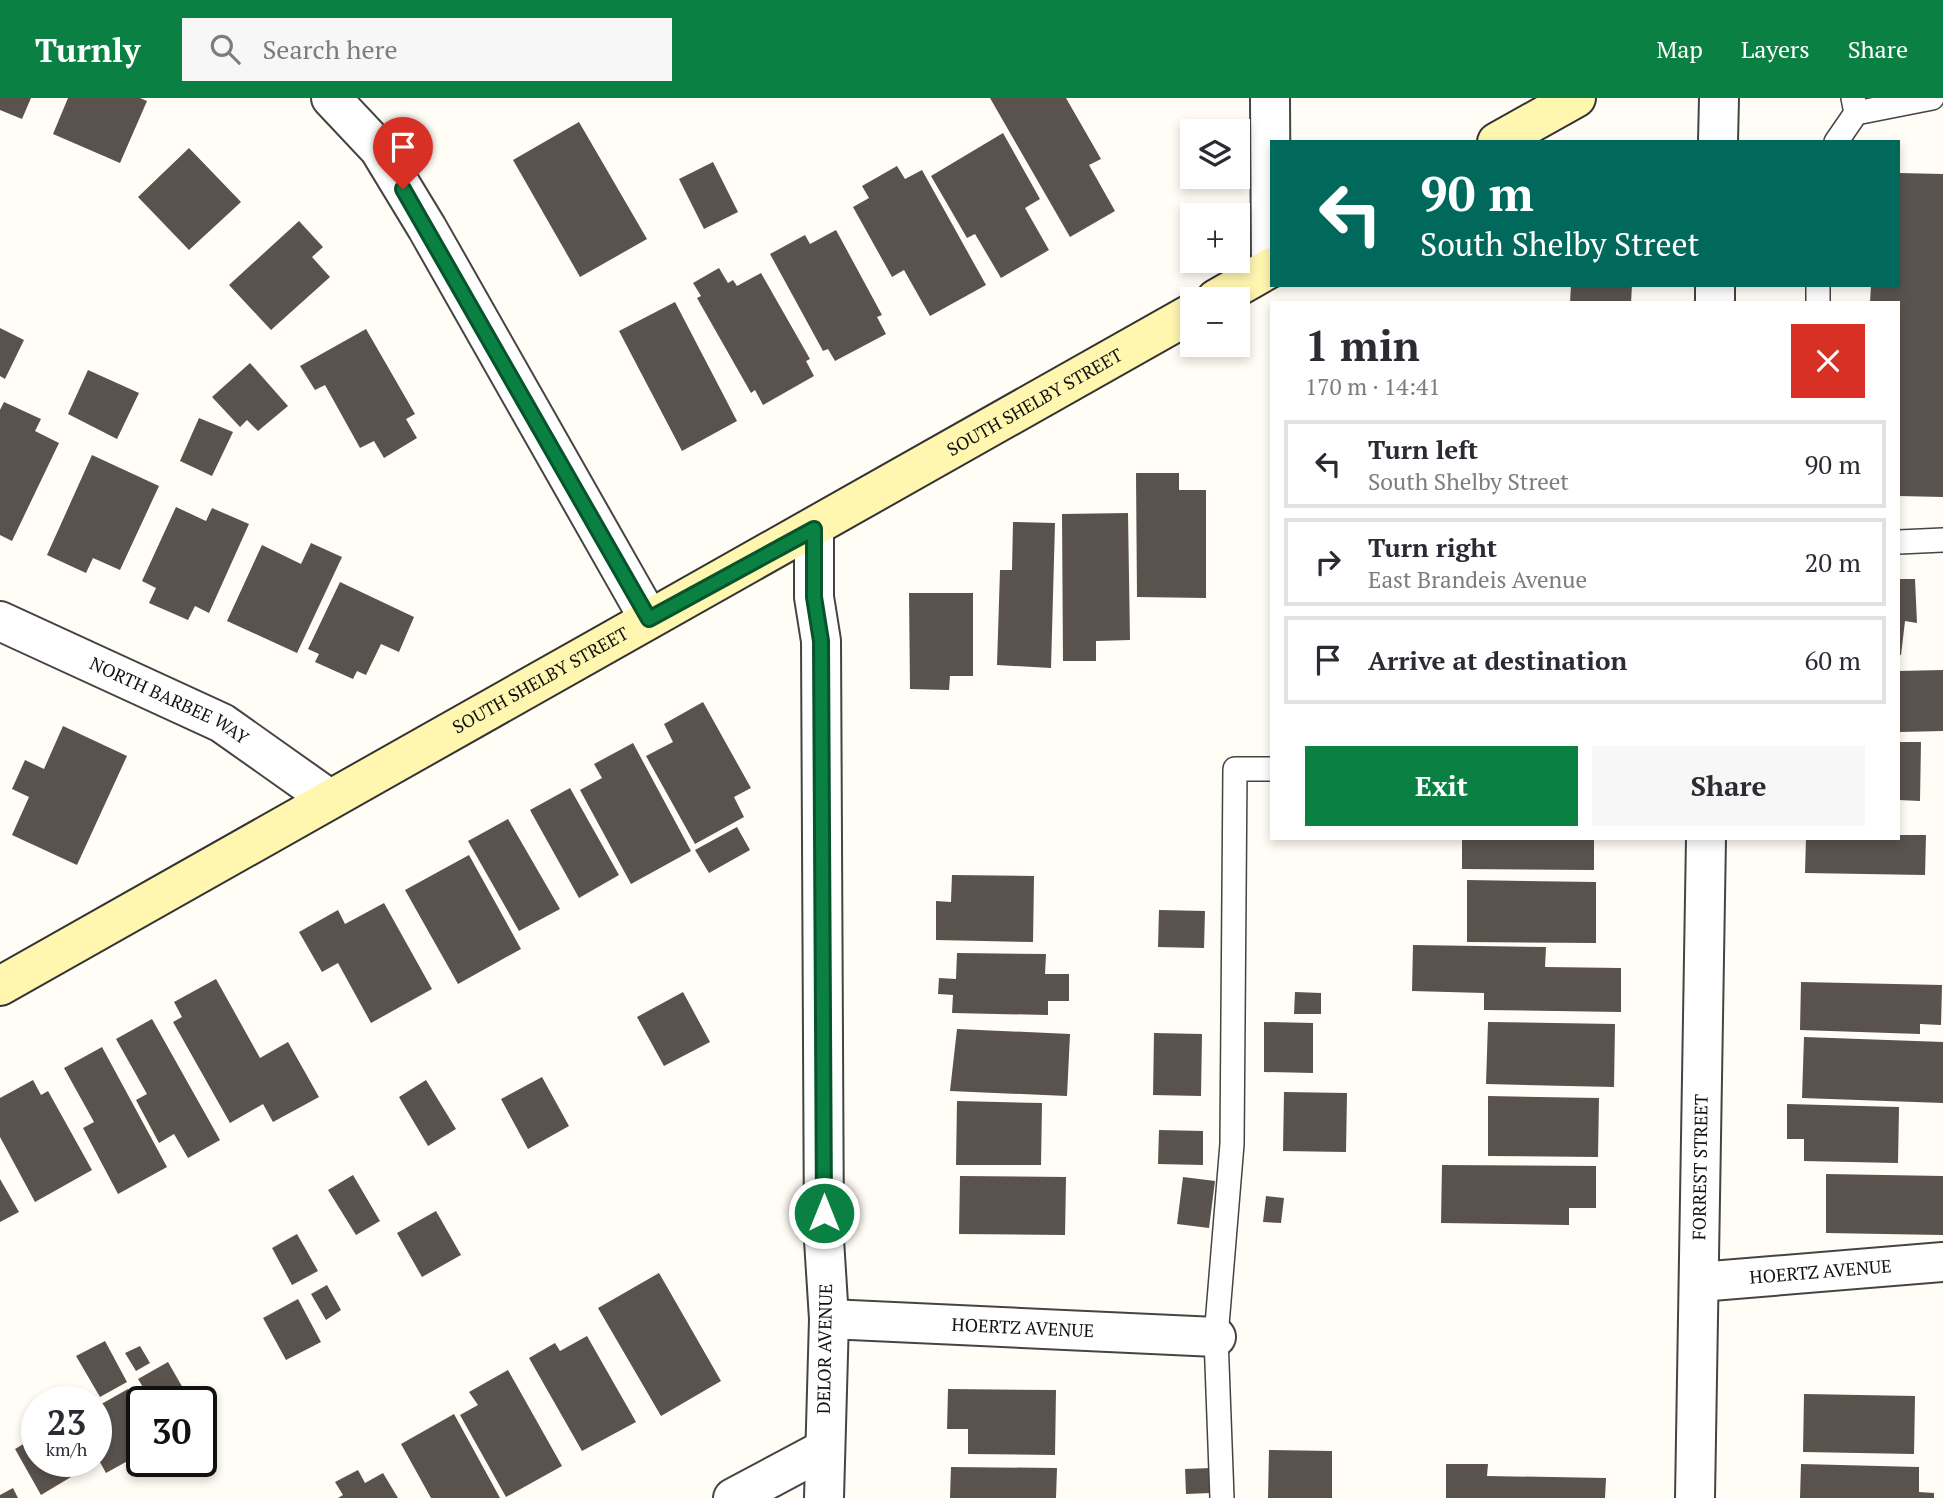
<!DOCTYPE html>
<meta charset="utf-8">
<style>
:root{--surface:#fff;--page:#f7f7f7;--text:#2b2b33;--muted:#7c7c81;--line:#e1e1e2;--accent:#0b8043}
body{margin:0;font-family:"PT Serif",serif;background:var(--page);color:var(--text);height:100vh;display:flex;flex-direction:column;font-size:26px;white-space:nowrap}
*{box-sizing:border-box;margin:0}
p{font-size:23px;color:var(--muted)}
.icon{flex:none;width:38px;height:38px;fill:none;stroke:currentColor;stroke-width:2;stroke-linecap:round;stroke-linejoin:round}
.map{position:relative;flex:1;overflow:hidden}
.side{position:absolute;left:1270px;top:203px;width:630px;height:539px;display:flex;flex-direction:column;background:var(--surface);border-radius:0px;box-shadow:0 4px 10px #0003}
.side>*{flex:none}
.hud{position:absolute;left:1270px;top:42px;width:630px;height:147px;border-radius:0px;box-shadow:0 4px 10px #0003;background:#00695c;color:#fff;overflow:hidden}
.tools{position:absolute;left:1180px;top:21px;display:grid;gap:14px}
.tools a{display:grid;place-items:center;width:70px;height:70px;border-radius:0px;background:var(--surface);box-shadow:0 4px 10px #0003;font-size:35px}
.speed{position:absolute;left:21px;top:1288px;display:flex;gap:14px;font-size:35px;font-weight:700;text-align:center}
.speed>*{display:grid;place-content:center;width:91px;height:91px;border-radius:50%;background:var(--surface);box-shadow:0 4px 10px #0003;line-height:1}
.speed small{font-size:18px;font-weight:400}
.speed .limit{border:4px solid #111;border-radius:10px;background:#fff;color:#111}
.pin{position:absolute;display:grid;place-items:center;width:60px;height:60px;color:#fff;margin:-72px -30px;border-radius:50% 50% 50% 0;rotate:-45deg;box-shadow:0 0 7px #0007}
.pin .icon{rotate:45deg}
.me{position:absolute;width:77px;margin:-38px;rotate:0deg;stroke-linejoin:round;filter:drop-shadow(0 0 5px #0008)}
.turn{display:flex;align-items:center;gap:24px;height:147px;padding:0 35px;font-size:32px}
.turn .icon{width:91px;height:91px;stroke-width:2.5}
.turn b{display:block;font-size:49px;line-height:60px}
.round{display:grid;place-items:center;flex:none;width:74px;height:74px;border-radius:0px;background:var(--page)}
.headline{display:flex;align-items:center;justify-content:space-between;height:119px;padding:0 35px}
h1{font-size:42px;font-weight:700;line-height:52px}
.button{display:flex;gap:14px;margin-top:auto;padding:14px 35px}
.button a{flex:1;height:80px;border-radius:0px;background:var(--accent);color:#fff;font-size:28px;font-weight:700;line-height:80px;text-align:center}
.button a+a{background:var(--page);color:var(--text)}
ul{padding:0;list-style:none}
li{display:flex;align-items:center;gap:21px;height:88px;margin:0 14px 10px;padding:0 21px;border:4px solid var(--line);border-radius:0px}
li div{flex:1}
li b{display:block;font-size:26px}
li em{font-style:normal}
header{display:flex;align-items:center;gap:42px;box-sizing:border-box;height:98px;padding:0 35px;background:var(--accent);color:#fff}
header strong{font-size:33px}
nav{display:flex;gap:38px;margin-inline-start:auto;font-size:24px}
.search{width:490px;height:63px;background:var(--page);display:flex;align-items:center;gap:18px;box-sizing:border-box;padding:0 24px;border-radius:0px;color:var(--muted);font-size:26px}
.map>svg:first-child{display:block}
</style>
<header>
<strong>Turnly</strong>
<div class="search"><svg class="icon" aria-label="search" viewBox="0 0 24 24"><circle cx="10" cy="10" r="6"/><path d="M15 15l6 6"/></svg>Search here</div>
<nav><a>Map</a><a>Layers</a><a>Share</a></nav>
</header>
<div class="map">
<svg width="1943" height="1400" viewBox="0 0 1943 1400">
<rect width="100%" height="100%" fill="#fffdf5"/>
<path fill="#5a524d" d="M 0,0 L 31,0 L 22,21 L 0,12 Z
M 68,0 L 140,0 L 147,3 L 120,65 L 53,36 Z
M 990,0 L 1066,0 L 1101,61 L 1089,67 L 1115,113 L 1070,139 Z
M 579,24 L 647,141 L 580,179 L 513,62 Z
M 1003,35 L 1040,101 L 1025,110 L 1049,152 L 1001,180 L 975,136 L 967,140 L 931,78 Z
M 189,50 L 241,104 L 189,152 L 138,99 Z
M 713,64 L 738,114 L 704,131 L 679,81 Z
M 897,68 L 905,81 L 922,72 L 986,187 L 930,218 L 904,172 L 892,179 L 853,109 L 869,100 L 862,88 Z
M 1899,75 L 1943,76 L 1943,399 L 1899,398 L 1899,205 L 1870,205 L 1871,187 L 1899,187 Z
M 299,123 L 323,149 L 312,159 L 330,179 L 271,232 L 229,187 Z
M 836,132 L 882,217 L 877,219 L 886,236 L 835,263 L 828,251 L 823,253 L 770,156 L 805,137 L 810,146 Z
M 719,170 L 728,185 L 733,182 L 737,188 L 761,175 L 810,261 L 806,263 L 814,278 L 763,307 L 755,292 L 751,295 L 697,200 L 701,198 L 693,185 Z
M 1571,187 L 1632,187 L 1631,205 L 1570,205 Z
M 675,204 L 737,323 L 682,353 L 619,233 Z
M 0,230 L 24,242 L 5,281 L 0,278 Z
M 366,231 L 415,316 L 406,321 L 417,340 L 384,360 L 374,343 L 360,350 L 325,287 L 315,292 L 300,268 Z
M 250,265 L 288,308 L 258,333 L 247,322 L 240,329 L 212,299 Z
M 88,272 L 139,295 L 117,341 L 68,316 Z
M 4,304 L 41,321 L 35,333 L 59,345 L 12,443 L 0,437 L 0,312 Z
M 199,320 L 233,334 L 212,378 L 180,363 Z
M 92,357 L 159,388 L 120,472 L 93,460 L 86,475 L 47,457 Z
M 1136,375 L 1179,375 L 1179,392 L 1206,392 L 1206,500 L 1137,499 Z
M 176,409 L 206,423 L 212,410 L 249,426 L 209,515 L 195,508 L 188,522 L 149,505 L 156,490 L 142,483 Z
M 1128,415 L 1130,542 L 1096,543 L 1096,563 L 1063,563 L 1062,416 Z
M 1013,424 L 1055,425 L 1051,570 L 997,567 L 1000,472 L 1012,472 Z
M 311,445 L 342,459 L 297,555 L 227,523 L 262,447 L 301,466 Z
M 1899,481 L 1915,481 L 1917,525 L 1905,523 L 1901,557 L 1899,557 Z
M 340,484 L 414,519 L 399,554 L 381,546 L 366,577 L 357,573 L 353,581 L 315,564 L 319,556 L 308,551 Z
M 909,495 L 973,495 L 973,578 L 950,578 L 949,592 L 910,591 Z
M 1943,572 L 1943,633 L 1899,634 L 1899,573 Z
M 703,604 L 751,690 L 734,699 L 744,719 L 695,746 L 646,658 L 673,644 L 664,626 Z
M 63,628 L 127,658 L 77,767 L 12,737 L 29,699 L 12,691 L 25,662 L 44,671 Z
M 1899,644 L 1921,644 L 1920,703 L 1899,702 Z
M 633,645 L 691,753 L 631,786 L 580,692 L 602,680 L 594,666 Z
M 570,690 L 619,777 L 579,800 L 530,712 Z
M 508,721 L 560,811 L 519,833 L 468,743 Z
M 737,729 L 750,752 L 709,775 L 695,752 Z
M 1899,737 L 1926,737 L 1925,777 L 1805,775 L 1806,740 L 1899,740 Z
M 1462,740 L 1594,740 L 1594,772 L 1462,771 Z
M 469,757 L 521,851 L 458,886 L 405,792 Z
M 952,777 L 1034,778 L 1033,844 L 936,842 L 936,803 L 951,804 Z
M 1467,782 L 1596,784 L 1596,845 L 1467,844 Z
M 384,805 L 432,891 L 371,925 L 338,865 L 322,874 L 299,834 L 338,812 L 345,826 Z
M 1159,812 L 1205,813 L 1204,850 L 1158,849 Z
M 1413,847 L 1546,849 L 1545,869 L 1621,870 L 1621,914 L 1484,912 L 1484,895 L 1412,893 Z
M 957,855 L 1046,856 L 1045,876 L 1069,876 L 1069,903 L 1048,903 L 1048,917 L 952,915 L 953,897 L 938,896 L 939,880 L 956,881 Z
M 216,881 L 260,960 L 288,944 L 319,999 L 273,1024 L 263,1006 L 230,1025 L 173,924 L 182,919 L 174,904 Z
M 1801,884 L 1942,887 L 1941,927 L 1920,926 L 1920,936 L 1800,932 Z
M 683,894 L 710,944 L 664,968 L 637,919 Z
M 1295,894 L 1321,895 L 1321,916 L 1294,916 Z
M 152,921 L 220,1042 L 188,1060 L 174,1036 L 159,1045 L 136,1002 L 147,996 L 116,941 Z
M 1264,924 L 1313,925 L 1313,975 L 1264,974 Z
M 1488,924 L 1615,926 L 1614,989 L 1486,986 Z
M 957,931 L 1070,936 L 1067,998 L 950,993 Z
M 1154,935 L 1202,936 L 1201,998 L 1153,997 Z
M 1804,939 L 1943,944 L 1943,1005 L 1802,1000 Z
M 102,949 L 167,1069 L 118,1096 L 83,1030 L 94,1024 L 64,970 Z
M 542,979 L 569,1028 L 528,1051 L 501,1001 Z
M 33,982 L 41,997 L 48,993 L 92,1072 L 35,1104 L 0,1039 L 0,1000 Z
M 426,982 L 456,1031 L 428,1048 L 399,999 Z
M 1284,994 L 1347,995 L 1346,1054 L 1283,1053 Z
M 1488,998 L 1599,1000 L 1598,1059 L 1488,1058 Z
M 957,1003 L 1042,1005 L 1041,1067 L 956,1067 Z
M 1787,1006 L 1899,1009 L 1898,1065 L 1804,1063 L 1804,1041 L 1787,1041 Z
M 1159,1032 L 1203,1033 L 1203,1067 L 1158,1066 Z
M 1442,1067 L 1596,1068 L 1596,1110 L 1569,1110 L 1569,1127 L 1441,1125 Z
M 1826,1076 L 1943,1078 L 1943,1137 L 1826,1135 Z
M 353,1077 L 380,1123 L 356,1137 L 328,1092 Z
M 960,1078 L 1066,1079 L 1065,1137 L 959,1136 Z
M 1183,1079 L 1215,1083 L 1209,1130 L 1177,1126 Z
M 0,1081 L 19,1114 L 0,1124 Z
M 1266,1098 L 1284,1100 L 1281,1125 L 1263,1124 Z
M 436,1113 L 461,1157 L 422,1179 L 397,1135 Z
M 297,1136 L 318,1173 L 292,1187 L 272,1150 Z
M 659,1175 L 721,1283 L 661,1318 L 598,1210 Z
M 327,1187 L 341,1212 L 326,1222 L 311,1196 Z
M 298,1201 L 321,1244 L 286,1262 L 263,1220 Z
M 587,1238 L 636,1324 L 582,1353 L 529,1260 L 555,1245 L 560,1253 Z
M 105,1243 L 127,1284 L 100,1299 L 76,1258 Z
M 140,1248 L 150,1265 L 136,1273 L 125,1255 Z
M 168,1264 L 191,1304 L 152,1304 L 138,1281 Z
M 508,1272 L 562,1368 L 506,1399 L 460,1317 L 478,1307 L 469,1294 Z
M 128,1291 L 142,1315 L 142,1355 L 106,1375 L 96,1357 L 96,1309 Z
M 948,1291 L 1056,1292 L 1055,1357 L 968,1356 L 968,1331 L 947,1331 Z
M 1804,1296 L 1915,1298 L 1914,1356 L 1803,1354 Z
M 454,1316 L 500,1400 L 431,1400 L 401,1346 Z
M 37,1338 L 37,1363 L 62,1363 L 71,1379 L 41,1397 L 15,1351 Z
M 1269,1352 L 1332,1353 L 1332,1400 L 1268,1400 Z
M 1446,1366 L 1488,1366 L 1487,1378 L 1606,1380 L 1605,1400 L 1446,1400 Z
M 1801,1366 L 1919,1369 L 1919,1394 L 1934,1395 L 1934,1400 L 1800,1400 Z
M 951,1369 L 1057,1370 L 1056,1400 L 950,1400 Z
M 1211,1370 L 1211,1395 L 1186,1396 L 1185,1371 Z
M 358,1372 L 365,1385 L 383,1375 L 398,1400 L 338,1400 L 343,1397 L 335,1384 Z
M 13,1390 L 18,1400 L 0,1400 L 0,1397 Z"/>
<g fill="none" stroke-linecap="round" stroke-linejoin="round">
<defs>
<path id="lane" d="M 1853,0 L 1856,15 L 1932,0
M 1836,44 L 1856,15
M 1818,205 L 1818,187
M 1899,444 L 1943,442
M 1222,1400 L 1216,1239 L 1232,1046 L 1235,671 L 1272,671"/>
<g id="street">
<path d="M 331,0 L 379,51 L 427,130 L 649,521"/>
<path d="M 1270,0 L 1271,170"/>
<path d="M 1718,44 L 1719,0"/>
<path d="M 1715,205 L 1715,187"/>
<path d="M 814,431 L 814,499 L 821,543 L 824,1142 L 829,1221 L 824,1400"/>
<path id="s1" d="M 0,523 L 222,625 L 328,700"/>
<path id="s2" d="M 1699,1184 L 1943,1164"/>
<path id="s3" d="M 829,1221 L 1216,1239"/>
<path d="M 733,1400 L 823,1352"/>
<path id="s4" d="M 1695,1400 L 1706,740"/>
</g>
<g id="secondary">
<path d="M 1497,44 L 1576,0"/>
<path d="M 1216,201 L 1272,169"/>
<path id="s5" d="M 0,888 C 396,661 796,442 1192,215"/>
</g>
</defs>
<use href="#lane" stroke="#444" stroke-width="26"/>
<use href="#street" stroke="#444" stroke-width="42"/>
<use href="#secondary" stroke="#333" stroke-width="42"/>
<use href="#lane" stroke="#fff" stroke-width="23"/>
<use href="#street" stroke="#fff" stroke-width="38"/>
<use href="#secondary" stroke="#fff6b0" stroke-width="38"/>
</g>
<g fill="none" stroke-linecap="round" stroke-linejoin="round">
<defs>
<path id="route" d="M 403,91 L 649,521 L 814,431 L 814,499 L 821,543 L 824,1115"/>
</defs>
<use href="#route" stroke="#07532c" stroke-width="18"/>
<use href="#route" stroke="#0b8043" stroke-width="12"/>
</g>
<g text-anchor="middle" stroke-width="7" stroke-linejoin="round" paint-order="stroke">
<g font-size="18" fill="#111" stroke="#fff">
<text dy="6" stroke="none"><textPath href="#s5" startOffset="1188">SOUTH SHELBY STREET</textPath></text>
<text dy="6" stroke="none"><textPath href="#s5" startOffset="621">SOUTH SHELBY STREET</textPath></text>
<text dy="6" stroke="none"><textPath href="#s1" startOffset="187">NORTH BARBEE WAY</textPath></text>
<text dy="6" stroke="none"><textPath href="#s4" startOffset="331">FORREST STREET</textPath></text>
<text dy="6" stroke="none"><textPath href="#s2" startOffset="122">HOERTZ AVENUE</textPath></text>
<text dy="6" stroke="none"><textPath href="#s3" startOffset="194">HOERTZ AVENUE</textPath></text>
<text transform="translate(825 1251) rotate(-89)" y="6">DELOR AVENUE</text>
</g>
</g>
</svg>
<div class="tools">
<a><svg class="icon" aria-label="layers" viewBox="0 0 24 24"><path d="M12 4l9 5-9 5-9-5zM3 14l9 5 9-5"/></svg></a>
<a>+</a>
<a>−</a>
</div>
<div class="speed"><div>23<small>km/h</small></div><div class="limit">30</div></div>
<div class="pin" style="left:403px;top:91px;background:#d93025"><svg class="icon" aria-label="arrive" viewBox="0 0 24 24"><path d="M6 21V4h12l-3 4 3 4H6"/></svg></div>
<svg class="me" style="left:824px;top:1115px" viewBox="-20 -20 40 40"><circle r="17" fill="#0b8043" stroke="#fff" stroke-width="3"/><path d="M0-11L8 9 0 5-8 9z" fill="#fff"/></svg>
<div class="hud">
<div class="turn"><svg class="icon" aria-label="left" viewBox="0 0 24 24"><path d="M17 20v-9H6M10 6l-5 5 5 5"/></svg><div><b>90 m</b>South Shelby Street</div></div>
</div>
<section class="side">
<div class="headline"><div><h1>1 min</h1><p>170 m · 14:41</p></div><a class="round" style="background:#d93025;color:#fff"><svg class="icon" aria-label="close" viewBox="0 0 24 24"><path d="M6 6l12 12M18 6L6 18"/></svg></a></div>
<ul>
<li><svg class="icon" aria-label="left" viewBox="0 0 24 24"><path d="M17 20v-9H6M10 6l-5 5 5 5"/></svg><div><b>Turn left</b><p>South Shelby Street</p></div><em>90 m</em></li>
<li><svg class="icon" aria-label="right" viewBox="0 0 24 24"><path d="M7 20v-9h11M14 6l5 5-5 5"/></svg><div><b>Turn right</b><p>East Brandeis Avenue</p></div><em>20 m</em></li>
<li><svg class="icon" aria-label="arrive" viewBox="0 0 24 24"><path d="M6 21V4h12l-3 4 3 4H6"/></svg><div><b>Arrive at destination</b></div><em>60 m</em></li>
</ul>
<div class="button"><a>Exit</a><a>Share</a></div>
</section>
</div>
